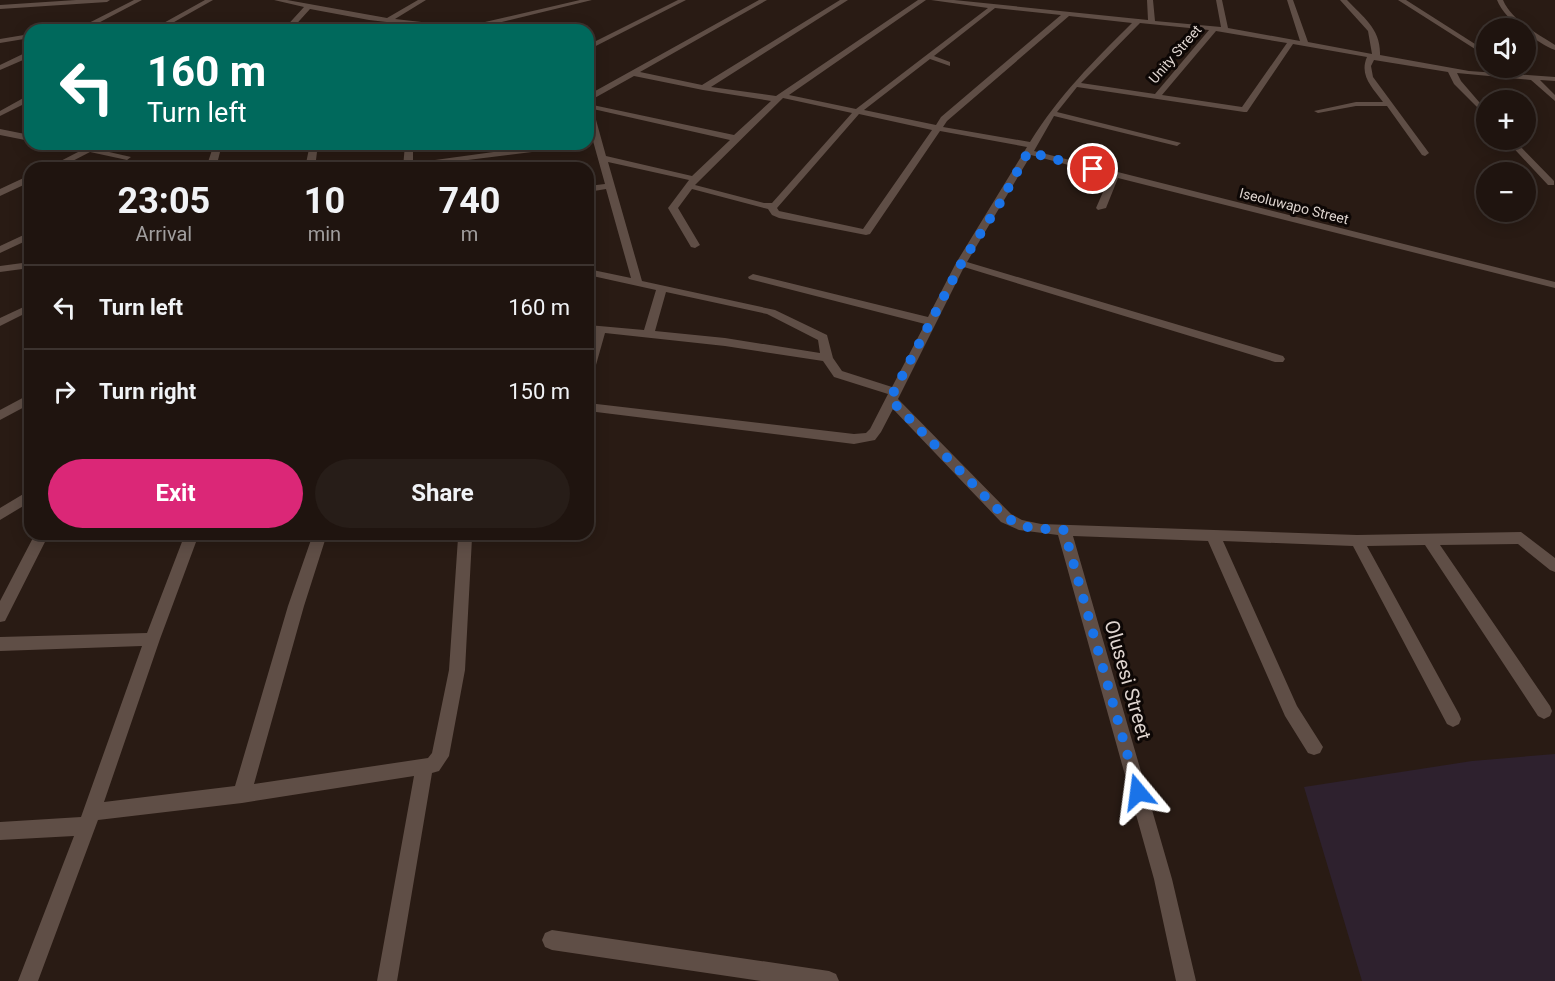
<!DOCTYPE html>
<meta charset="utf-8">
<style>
:root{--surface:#1f140f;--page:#271d18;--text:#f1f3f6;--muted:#a19e9e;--line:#3c332f;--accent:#db2777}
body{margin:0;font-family:Roboto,sans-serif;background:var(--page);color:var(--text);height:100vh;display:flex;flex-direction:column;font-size:22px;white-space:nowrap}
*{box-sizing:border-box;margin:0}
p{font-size:20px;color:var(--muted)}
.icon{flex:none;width:33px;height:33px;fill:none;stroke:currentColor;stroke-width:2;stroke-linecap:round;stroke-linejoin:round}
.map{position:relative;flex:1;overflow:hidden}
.drawer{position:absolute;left:24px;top:162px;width:570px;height:378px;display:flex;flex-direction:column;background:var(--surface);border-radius:18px;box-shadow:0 3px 15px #0003,0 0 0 2px var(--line)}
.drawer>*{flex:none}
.top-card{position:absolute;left:24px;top:24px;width:570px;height:126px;border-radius:18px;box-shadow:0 3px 15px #0003,0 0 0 2px var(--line);background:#00695c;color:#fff;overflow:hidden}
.fabs{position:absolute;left:1476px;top:18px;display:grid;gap:12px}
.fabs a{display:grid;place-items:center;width:60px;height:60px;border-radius:50%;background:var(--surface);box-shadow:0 3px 15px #0003,0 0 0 2px var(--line);font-size:30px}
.pin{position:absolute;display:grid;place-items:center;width:51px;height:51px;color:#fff;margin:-26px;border:3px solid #fff;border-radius:50%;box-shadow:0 2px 6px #0007}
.me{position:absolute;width:66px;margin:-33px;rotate:344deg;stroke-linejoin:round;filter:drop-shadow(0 0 4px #0008)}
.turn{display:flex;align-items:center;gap:21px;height:126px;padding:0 24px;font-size:27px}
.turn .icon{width:78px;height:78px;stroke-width:2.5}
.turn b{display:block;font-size:42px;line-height:51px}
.eta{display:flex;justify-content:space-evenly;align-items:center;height:102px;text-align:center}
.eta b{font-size:36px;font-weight:700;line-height:42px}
.button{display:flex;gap:12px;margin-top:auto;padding:12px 24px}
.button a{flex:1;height:69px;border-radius:36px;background:var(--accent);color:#fff;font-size:24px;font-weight:700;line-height:69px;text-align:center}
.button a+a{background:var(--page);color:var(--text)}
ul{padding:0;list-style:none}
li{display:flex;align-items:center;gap:18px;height:84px;padding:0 24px;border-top:2px solid var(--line)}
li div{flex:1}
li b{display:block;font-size:22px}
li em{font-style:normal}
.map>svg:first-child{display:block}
</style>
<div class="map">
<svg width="1555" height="981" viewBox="0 0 1555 981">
<rect width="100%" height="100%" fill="#291b14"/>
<path fill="#2e212e" d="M 1555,754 L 1555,981 L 1362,981 L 1304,787 L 1472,761 Z"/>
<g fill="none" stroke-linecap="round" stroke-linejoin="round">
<path fill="#5f4e46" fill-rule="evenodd" d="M 76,0 L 110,0 L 107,2 L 0,9 L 0,5 Z
M 134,0 L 142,0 L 85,30 L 75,30 Z
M 205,0 L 213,0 L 160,30 L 151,30 Z
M 274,0 L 287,0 L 387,18 L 418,0 L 426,0 L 395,19 L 448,25 L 485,22 L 580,0 L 592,0 L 485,26 L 448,29 L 369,20 L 310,9 L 291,30 L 283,30 L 304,7 Z
M 678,0 L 686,0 L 588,50 L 588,45 Z
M 759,0 L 767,0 L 640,72 L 702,85 L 840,0 L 848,0 L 711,87 L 776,96 L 918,0 L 926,0 L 789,95 L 856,109 L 988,8 L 931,0 L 954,0 L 1148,20 L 1147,0 L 1153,0 L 1155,21 L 1221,27 L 1216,0 L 1222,0 L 1228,28 L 1300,41 L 1287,0 L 1293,0 L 1308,42 L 1372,54 L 1368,31 L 1340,0 L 1347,0 C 1363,17 1381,29 1380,55 L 1469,71 L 1555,77 L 1555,81 L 1540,80 L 1555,95 L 1555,101 L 1531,80 L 1457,73 L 1461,81 L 1486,110 L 1486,116 L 1454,84 L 1448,72 L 1374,60 L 1371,66 L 1373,77 L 1429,153 L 1425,156 L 1422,155 L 1387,106 L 1356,106 L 1318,113 L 1314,111 L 1356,102 L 1383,102 C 1372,87 1359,75 1367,57 L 1293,44 L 1247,112 L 1244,112 L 1077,87 L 1057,112 L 1181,143 L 1177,146 L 1054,116 L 1034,151 L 1555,282 L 1555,288 L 1118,178 L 1106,208 L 1098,210 L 1096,208 L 1110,176 L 1031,155 L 967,262 L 1283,356 L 1285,359 L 1283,362 L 1275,362 L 964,267 L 898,399 L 1011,514 L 1022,520 L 1041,524 L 1357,535 L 1521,532 L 1555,558 L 1555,572 L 1550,570 L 1518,544 L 1440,545 L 1550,706 L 1552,711 L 1550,716 L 1544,719 L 1538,716 L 1425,545 L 1367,546 L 1459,714 L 1461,719 L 1459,724 L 1453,727 L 1447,724 L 1353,546 L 1223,541 L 1297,706 L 1323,747 L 1320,753 L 1314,755 L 1308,753 L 1285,716 L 1208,541 L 1073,536 L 1172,879 L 1196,981 L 1176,981 L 1154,879 L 1058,535 L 1019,530 L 1001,522 L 893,409 L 881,432 L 875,440 L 854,444 L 588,411 L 588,403 L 854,434 L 866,433 L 870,429 L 888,394 L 834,377 L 823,361 L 725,346 L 605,333 L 594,372 L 588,376 L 588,352 L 594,332 L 588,331 L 588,325 L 644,330 L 656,290 L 588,275 L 588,269 L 631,278 L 606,189 L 588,192 L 588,186 L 605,184 L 588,123 L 588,104 L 734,135 L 771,101 L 703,90 L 634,76 L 591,100 L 588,100 L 588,95 ZM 995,8 L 1061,15 L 941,117 L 936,125 L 864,110 L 930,59 L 950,66 L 950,62 L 934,56 ZM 1069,16 L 1132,23 C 1093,62 1060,94 1030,142 L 943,127 L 947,121 ZM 1140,23 L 1209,30 L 1155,94 L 1081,83 ZM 1216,31 L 1287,43 L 1242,107 L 1162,95 ZM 783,98 L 852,113 L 772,203 L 764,203 L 695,185 ZM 593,109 L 730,140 L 692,176 L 606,156 ZM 859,114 L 932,130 L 863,229 L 779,211 L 777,208 ZM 940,131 L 1027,147 L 956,263 L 928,317 L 753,274 L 748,277 L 749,279 L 925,324 L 892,387 L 842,371 L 833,358 L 827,335 L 775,310 L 642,281 L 608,162 L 689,180 L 668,208 L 691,247 L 695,248 L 700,245 L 678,208 L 692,189 L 768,209 L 772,215 L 779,218 L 866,235 L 870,234 ZM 666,292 L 767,314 L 818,340 L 820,353 L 725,338 L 655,331 Z
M 1398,0 L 1406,0 L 1486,51 L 1486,56 Z
M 1497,0 L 1503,0 C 1512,21 1537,33 1555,45 L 1555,50 C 1537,43 1504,19 1497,0 Z
M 30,34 L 30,38 L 0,43 L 0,39 Z
M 27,52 L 30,52 L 30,57 L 0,70 L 0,65 Z
M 27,96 L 30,96 L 30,101 L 0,116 L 0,111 Z
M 0,129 L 30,135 L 30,141 L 0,135 Z
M 1506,140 L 1514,140 L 1554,181 L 1554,185 L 1548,185 Z
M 56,144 L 74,144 L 131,157 L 127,160 L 90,152 L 59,168 L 47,168 L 80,151 Z
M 214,144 L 222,144 L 216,168 L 206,168 Z
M 310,144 L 318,144 L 315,168 L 305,168 Z
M 405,144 L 413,144 L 413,163 L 552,144 L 576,144 L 572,147 L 403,168 Z
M 30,175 L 30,182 L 0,196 L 0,189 Z
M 30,232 L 30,239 L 0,253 L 0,246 Z
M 30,262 L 30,268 L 0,272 L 0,266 Z
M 30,304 L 30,311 L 0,326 L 0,318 Z
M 30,394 L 30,404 L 0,420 L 0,410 Z
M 30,490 L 30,502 L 0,520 L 0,508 Z
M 35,534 L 49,534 L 5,621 L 0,622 L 0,601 Z
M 185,534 L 199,534 L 160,639 L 104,802 L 235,786 L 288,606 L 313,534 L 327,534 L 304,606 L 254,784 L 428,758 L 432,753 L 449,670 L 458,538 L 460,534 L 470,534 L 472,538 L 465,670 L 449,756 L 439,771 L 432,773 L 397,981 L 377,981 L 414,776 L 242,803 L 98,820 L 38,981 L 18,981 L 74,836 L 0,840 L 0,822 L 81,817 L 142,646 L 0,651 L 0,637 L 147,633 Z
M 552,930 L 829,971 L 836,974 L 839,981 L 761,981 L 552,950 L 545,947 L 542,940 L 545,933 Z"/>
</g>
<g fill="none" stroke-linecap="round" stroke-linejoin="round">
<path stroke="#1a73e8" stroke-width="10" stroke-dasharray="0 18" d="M 1093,169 L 1028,152 L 1000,203 L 961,264 L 890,399 L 1006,518 L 1030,528 L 1064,530 L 1138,792"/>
</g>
<g text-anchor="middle" stroke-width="6" stroke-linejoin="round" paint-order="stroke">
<g font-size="14" fill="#ded4cf" stroke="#0d0705">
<text transform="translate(1175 54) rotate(-49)" y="5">Unity Street</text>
<text transform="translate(1294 206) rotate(14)" y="5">Iseoluwapo Street</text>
</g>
<g font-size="20" fill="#ded4cf" stroke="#0d0705">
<text transform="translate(1128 680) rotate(74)" y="7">Olusesi Street</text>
</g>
</g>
</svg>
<div class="fabs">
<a><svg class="icon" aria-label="sound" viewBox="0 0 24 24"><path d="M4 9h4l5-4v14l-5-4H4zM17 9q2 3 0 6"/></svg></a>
<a>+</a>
<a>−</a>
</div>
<div class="pin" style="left:1093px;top:169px;background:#d93025"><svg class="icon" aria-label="arrive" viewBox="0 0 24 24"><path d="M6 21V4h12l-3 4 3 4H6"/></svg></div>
<svg class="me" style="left:1138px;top:792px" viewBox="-20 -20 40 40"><path d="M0-17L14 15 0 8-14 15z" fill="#1a73e8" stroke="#fff" stroke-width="4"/></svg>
<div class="top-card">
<div class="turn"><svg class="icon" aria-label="left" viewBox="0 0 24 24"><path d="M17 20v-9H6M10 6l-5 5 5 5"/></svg><div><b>160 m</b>Turn left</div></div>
</div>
<section class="drawer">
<div class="eta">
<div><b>23:05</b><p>Arrival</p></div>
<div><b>10</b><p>min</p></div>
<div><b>740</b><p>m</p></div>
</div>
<ul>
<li><svg class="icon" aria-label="left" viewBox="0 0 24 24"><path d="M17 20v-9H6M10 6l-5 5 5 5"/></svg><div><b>Turn left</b></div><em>160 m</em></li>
<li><svg class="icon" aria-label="right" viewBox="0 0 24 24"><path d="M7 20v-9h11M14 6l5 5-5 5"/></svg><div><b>Turn right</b></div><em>150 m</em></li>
</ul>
<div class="button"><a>Exit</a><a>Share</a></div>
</section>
</div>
